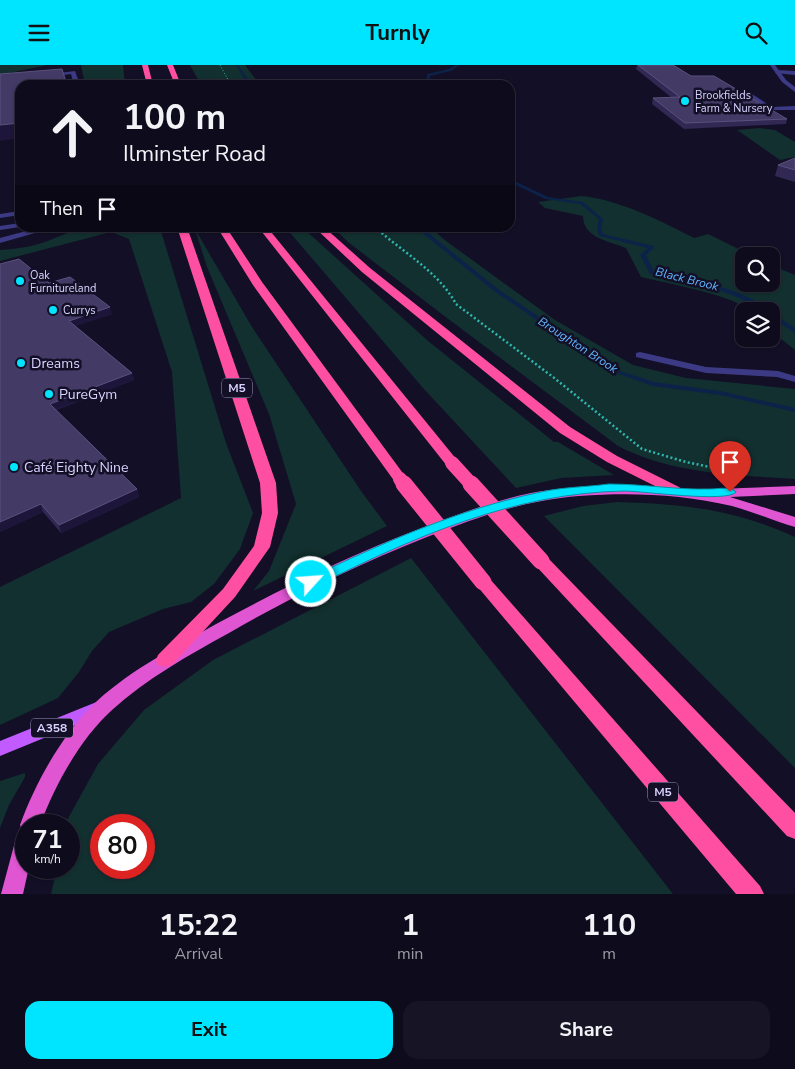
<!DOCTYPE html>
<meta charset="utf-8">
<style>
:root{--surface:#0e0b1c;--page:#171425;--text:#f1f3f6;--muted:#9b9ba3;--line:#2e2b3b;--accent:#00e5ff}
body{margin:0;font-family:"Nunito Sans",sans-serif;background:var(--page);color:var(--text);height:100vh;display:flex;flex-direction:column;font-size:19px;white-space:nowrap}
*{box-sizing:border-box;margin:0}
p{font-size:16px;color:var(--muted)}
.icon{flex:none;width:28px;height:28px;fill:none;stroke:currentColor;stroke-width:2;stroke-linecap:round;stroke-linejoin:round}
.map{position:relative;height:829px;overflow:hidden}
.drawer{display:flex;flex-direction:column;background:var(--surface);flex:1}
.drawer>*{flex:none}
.guide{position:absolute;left:15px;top:15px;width:500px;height:152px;border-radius:15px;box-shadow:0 1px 4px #0004,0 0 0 1px var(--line);background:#0e0b1c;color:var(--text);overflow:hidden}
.fabs{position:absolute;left:735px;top:182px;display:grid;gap:10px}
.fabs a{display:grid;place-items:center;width:45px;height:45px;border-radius:10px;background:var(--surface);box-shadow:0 1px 4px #0004,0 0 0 1px var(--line);font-size:25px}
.speed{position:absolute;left:15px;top:749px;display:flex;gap:10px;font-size:25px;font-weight:700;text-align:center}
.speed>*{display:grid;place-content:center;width:65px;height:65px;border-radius:50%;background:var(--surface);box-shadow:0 1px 4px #0004,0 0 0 1px var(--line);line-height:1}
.speed small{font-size:12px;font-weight:400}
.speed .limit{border:8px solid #d22;background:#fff;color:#111}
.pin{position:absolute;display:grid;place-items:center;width:42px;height:42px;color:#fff;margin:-51px -21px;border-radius:50% 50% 50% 0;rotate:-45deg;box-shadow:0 0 5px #0007}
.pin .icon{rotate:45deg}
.me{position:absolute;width:55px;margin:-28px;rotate:64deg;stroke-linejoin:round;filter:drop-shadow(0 0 4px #0008)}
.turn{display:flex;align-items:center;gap:18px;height:105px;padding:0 25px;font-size:22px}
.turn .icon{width:65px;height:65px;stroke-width:2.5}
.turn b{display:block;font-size:35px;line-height:42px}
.then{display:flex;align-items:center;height:48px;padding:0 25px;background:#0003;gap:10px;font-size:19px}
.eta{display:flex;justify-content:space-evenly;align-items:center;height:85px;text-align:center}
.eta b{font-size:30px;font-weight:700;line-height:35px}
.primary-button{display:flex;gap:10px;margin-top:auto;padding:10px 25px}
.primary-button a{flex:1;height:58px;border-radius:15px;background:var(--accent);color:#111;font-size:20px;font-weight:700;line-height:58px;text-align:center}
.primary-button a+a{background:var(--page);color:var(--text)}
header{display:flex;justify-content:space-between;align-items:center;height:65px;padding:0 25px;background:var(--accent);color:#111;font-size:22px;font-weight:700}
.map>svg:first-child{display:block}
</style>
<header><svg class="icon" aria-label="menu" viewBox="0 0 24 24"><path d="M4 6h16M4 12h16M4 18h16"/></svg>Turnly<svg class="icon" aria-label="search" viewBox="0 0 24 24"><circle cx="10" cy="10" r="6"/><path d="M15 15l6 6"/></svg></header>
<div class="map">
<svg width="795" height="829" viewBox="0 0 795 829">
<rect width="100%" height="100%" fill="#130f26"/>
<path fill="#12302f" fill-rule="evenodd" d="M 0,0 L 47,0 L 0,10 Z
M 81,0 L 123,0 L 125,20 L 85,20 Z
M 190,0 L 245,0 L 260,20 L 201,20 Z
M 759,63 L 775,65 L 795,77 L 795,92 L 780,95 L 737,65 Z
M 581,131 C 618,134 661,156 694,173 L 708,169 L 753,191 L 744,191 L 744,219 L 771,219 L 771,200 L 795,210 L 795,285 L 771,266 L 771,246 L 750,246 C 734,230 665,218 641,212 L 626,183 C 609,176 583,173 583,151 L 545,143 L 538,137 Z
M 85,163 L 160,163 L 226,378 L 253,448 L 240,484 L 214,519 L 191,537 L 163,544 L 109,567 L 92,586 L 79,607 L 58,633 L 0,660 L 0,522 L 181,433 L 172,307 L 129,174 L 111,167 L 0,196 L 0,185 C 18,184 38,181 55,173 C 66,169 73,165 85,163 Z
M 286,163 L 303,163 L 427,275 L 554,377 L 558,377 L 614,410 L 561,413 L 516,423 L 423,323 Z
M 334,163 L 431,163 L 446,176 L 555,255 L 633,300 L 686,313 L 795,324 L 795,414 C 735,410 672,409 618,381 L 443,250 L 348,177 Z
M 195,164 L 252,262 L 361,426 L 387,461 L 253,526 L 269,506 L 296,439 L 269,349 L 207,202 Z
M 617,437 C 684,439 733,444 795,472 L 795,703 L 544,451 L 583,441 Z
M 411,493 L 673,829 L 51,829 L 57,803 L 69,802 L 69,760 L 65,759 L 98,699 L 144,645 L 213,595 ZM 101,760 L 144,760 L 144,802 L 101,802 Z
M 25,708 L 25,712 L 9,740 L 0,763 L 0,716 Z"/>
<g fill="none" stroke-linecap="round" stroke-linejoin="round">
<path fill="#0c2248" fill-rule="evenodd" d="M 236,0 L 238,0 L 252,20 L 248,20 Z
M 456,0 L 459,0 L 451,6 L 430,11 L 429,18 L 424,20 L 420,20 L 426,17 L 427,9 L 449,4 Z
M 510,114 L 548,132 L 583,137 L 603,154 L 601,163 L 603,169 L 654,181 L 654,183 L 646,190 L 654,207 C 691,215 740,221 770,246 C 760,247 750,239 741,234 C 713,220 681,216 650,209 L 640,190 L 648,183 L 599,171 L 597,163 L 599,154 L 580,139 L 545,134 L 510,117 Z
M 415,162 L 421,162 L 498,224 L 617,305 L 654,317 L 720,326 L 795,343 L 795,347 L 720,330 L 653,321 L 613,307 L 494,226 Z
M 771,247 L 795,263 L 795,268 L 771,252 Z"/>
<path stroke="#2fb8b0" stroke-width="1" stroke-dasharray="1 2" stroke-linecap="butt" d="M 220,0 L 231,20"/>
<path stroke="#2fb8b0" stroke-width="2.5" stroke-dasharray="2 2.5" stroke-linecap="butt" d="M 375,162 C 402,187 438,206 456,239 L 553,312 L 642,384 L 686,397 L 739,408"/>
<path fill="#3d3a85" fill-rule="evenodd" d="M 777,5 L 795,6 L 795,10 L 775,8 Z
M 75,6 L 80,20 L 74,20 L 71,9 L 47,12 L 44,10 Z
M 748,29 L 752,29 L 772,42 L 795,41 L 795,45 L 769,45 L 748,31 Z
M 20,158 L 20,162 L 0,165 L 0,161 Z
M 41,162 L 56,162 L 0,178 L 0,173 Z
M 640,287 L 706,302 L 778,306 L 795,311 L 795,317 L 777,312 L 706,308 L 636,292 L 636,288 Z"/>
<path fill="#3d3a85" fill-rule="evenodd" d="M 20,146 L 20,150 L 0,153 L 0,149 Z"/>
<path fill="#3d3a85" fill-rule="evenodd" d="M 770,0 L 775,0 L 786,15 L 795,22 L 795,27 L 782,17 Z"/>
<path fill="#c25bff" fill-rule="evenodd" d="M 99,636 L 105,638 L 107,643 L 105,648 L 0,691 L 0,676 Z"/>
<path fill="#e055d1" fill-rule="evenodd" d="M 610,420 L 672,422 L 709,428 L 716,424 L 795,421 L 795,429 L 730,432 L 795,452 L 795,462 C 774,456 754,447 732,441 C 682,429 630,427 579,431 C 526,435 477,452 427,472 C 359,499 293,531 229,568 C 189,590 146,614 112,645 C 80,674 55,720 40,760 L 26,760 L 26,802 L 29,802 L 23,829 L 1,829 L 16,773 L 19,766 L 22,765 L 20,760 C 36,716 63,668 97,636 C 132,604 177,581 218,558 C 283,523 350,490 419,464 C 456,450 493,436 531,428 C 557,423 583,422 610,420 Z"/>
<path fill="#ff4fa3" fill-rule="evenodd" d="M 142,0 L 148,0 L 153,20 L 147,20 Z
M 167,0 L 173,0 L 181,20 L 175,20 Z
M 177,162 L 187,162 L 276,418 L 278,448 L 270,482 L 235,532 L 172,600 L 165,602 L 158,600 L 156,595 L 158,590 L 223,524 L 254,481 L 262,448 L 260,418 Z
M 217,162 L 226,162 L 262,217 L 405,411 L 407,414 L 405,417 L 395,417 L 253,220 Z
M 258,162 L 267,162 L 457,395 L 459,398 L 457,401 L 447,401 Z
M 314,162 L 324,162 L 370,203 L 570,362 L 617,391 L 679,422 L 682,425 L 679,428 L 669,428 L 607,397 L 560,368 L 362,207 Z
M 541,490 L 547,492 L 795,748 L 795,774 L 787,771 L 535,500 L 533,496 L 535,492 Z
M 483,511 L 489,513 L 760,821 L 764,829 L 736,829 L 477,521 L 474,517 L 477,513 Z"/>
<path stroke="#ff4fa3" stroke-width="14" d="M 452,398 L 472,420
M 400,414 L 405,420"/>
<path stroke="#ff4fa3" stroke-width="17" d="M 404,419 L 483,517
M 471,419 L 541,496"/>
</g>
<path fill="#312854" d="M 637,0 L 673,0 L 691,11 L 787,54 L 786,59 L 684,64 L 652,39 L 653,33 L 672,33 L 636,4 Z
M 795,93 L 795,117 L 775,111 L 778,100 Z
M 0,199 L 49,218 L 112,249 L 75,261 L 132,308 L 134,315 L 56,345 L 137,424 L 139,432 L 61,468 L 43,447 L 0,467 Z"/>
<path fill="#1d163a" d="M 20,58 L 20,73 L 0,76 L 0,60 Z
M 110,242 L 112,249 L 70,263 L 69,256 Z
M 132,308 L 134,315 L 52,346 L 50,339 Z
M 137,424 L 139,432 L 61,468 L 59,460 Z
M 41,439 L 43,447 L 0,467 L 0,457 Z"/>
<path fill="#433a66" stroke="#5a527e" d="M 638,0 L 673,0 L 691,11 L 714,11 L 787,54 L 685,58 L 653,33 L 680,32 Z
M 62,4 L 67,20 L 20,20 L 20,58 L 0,60 L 0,9 Z
M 795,93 L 795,105 L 778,100 Z
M 19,194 L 49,218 L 70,212 L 110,242 L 69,256 L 132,308 L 50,339 L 137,424 L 59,460 L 41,439 L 0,457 L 0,199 Z"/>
<path fill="#00e5ff" stroke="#0095a6" d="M 609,419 C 643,419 677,425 710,424 C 718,424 730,421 736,427 C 727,438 643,426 624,426 C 514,428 413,472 316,521 L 311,522 L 305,517 L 307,514 C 382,478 459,444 541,427 C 563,422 587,422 609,419 Z"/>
<g fill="#00e5ff" stroke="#130f26" stroke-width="2">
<circle cx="685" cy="36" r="5"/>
<circle cx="20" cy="216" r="5"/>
<circle cx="53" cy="245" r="5"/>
<circle cx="21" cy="298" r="5"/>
<circle cx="49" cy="329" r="5"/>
<circle cx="14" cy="402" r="5"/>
</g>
<g text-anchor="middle" stroke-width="5" stroke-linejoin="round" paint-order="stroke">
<g font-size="11" fill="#d9d4ff" stroke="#130f26" text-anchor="start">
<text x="695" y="34">Brookfields<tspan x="695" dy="13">Farm &amp; Nursery</tspan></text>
<text x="30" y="214">Oak<tspan x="30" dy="13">Furnitureland</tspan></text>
<text x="63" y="249">Currys</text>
</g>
<g font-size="12" font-style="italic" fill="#62b6ff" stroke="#130f26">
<text transform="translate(687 214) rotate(14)" y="4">Black Brook</text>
<text transform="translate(578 280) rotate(33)" y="4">Broughton Brook</text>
</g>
<g fill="#130f26" stroke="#9e99be" stroke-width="1">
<rect x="222" y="313.5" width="30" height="19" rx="4"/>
<rect x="31" y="653.5" width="42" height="19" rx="4"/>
<rect x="648" y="717.5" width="30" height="19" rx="4"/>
</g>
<g font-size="12" font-weight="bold" fill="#d9d4ff">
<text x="237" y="327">M5</text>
<text x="52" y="667">A358</text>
<text x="663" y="731">M5</text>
</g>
<g font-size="14" fill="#d9d4ff" stroke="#130f26" text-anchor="start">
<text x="31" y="303">Dreams</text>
<text x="59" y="334">PureGym</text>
<text x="24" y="407">Café Eighty Nine</text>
</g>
</g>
</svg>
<div class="fabs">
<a><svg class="icon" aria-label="search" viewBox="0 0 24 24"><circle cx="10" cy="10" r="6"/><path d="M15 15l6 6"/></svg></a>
<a><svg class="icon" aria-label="layers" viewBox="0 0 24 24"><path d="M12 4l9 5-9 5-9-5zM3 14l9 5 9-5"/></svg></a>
</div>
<div class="speed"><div>71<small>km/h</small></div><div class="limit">80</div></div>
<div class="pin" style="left:730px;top:427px;background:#d93025"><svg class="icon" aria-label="arrive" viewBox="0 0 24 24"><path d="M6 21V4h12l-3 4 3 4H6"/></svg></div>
<svg class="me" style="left:311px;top:517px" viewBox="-20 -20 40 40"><circle r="17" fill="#00e5ff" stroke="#fff" stroke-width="3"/><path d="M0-11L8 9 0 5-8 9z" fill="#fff"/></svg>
<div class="guide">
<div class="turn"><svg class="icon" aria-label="ahead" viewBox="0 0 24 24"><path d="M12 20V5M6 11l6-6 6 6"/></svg><div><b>100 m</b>Ilminster Road</div></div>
<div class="then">Then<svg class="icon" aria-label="arrive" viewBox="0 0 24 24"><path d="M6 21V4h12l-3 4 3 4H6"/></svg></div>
</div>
</div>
<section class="drawer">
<div class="eta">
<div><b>15:22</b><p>Arrival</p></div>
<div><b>1</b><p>min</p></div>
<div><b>110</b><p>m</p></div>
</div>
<div class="primary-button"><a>Exit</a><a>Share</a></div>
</section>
